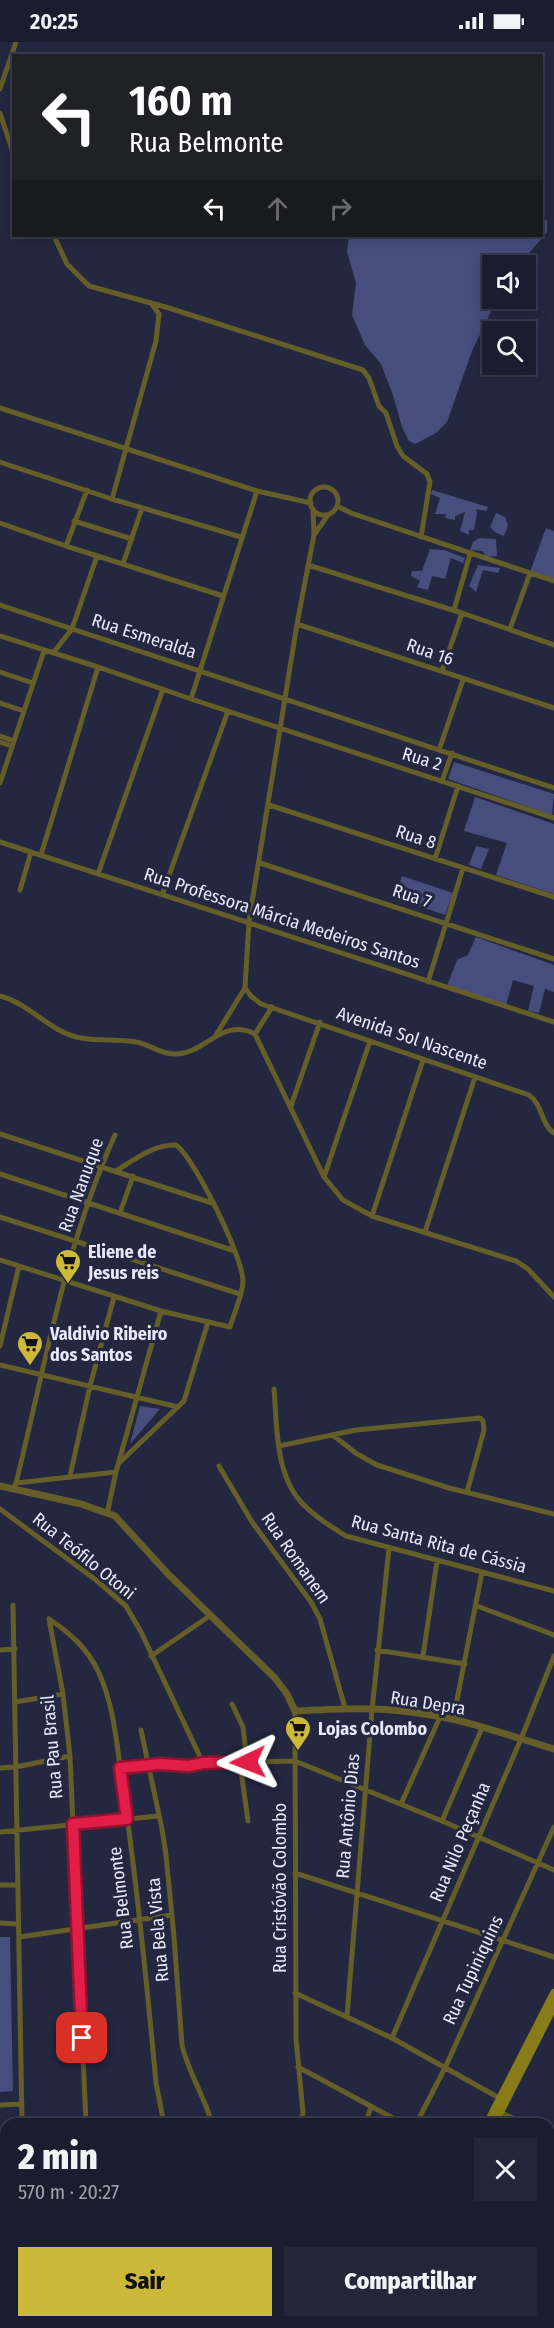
<!DOCTYPE html>
<html lang="pt">
<meta charset="utf-8">
<style>
:root{--surface:#1a1d30;--page:#232638;--text:#f1f3f6;--muted:#9fa2ab;--line:#383b4c;--accent:#ccb939}
body{margin:0;font-family:"Fira Sans Condensed",sans-serif;background:var(--page);color:var(--text);height:100vh;display:flex;flex-direction:column;font-size:22px;white-space:nowrap}
*{box-sizing:border-box;margin:0}
p{font-size:20px;color:var(--muted)}
.icon{flex:none;width:33px;height:33px;fill:none;stroke:currentColor;stroke-width:2;stroke-linecap:round;stroke-linejoin:round}
.map{position:relative;flex:1;overflow:hidden}
.drawer{position:absolute;left:0px;top:2076px;width:555px;height:210px;display:flex;flex-direction:column;background:var(--surface);border-radius:18px 18px 0 0;box-shadow:0 3px 15px #0003,0 0 0 2px var(--line)}
.drawer>*{flex:none}
.banner{position:absolute;left:12px;top:12px;width:531px;height:183px;border-radius:0px;box-shadow:0 3px 15px #0003,0 0 0 2px var(--line);background:#202124;color:#fff;overflow:hidden}
.buttons{position:absolute;left:482px;top:213px;display:grid;gap:12px}
.buttons a{display:grid;place-items:center;width:54px;height:54px;border-radius:0px;background:var(--surface);box-shadow:0 3px 15px #0003,0 0 0 2px var(--line);font-size:30px}
.pin{position:absolute;display:grid;place-items:center;width:51px;height:51px;color:#fff;margin:-26px;border-radius:12px;box-shadow:0 3px 9px #0006}
.me{position:absolute;width:66px;margin:-33px;rotate:268deg;stroke-linejoin:round;filter:drop-shadow(0 0 4px #0008)}
.turn{display:flex;align-items:center;gap:21px;height:126px;padding:0 18px;font-size:27px}
.turn .icon{width:78px;height:78px;stroke-width:2.5}
.turn b{display:block;font-size:42px;line-height:51px}
.lanes{display:flex;align-items:center;height:57px;padding:0 18px;background:#0003;justify-content:center;gap:30px;direction:ltr}
.lanes .off{opacity:.35}
.round{display:grid;place-items:center;flex:none;width:63px;height:63px;border-radius:0px;background:var(--page)}
.head{display:flex;align-items:center;justify-content:space-between;height:102px;padding:0 18px}
h1{font-size:36px;font-weight:800;line-height:45px}
.button{display:flex;gap:12px;margin-top:auto;padding:12px 18px}
.button a{flex:1;height:69px;border-radius:0px;background:var(--accent);color:#111;font-size:24px;font-weight:800;line-height:69px;text-align:center}
.button a+a{background:var(--page);color:var(--text)}
.status{display:flex;justify-content:space-between;align-items:center;height:42px;padding:0 30px;background:var(--surface);direction:ltr}
.status svg{height:16px;fill:currentColor}
.map>svg:first-child{display:block}
</style>
<div class="status"><b>20:25</b><svg viewBox="0 0 49 12"><path d="M0 12V9h3v3zM5 12V6h3v6zM10 12V3h3v9zM15 12V0h3v12zM26 1h20v11H26zM47 4h2v5h-2z"/></svg></div>
<div class="map">
<svg width="554" height="2286" viewBox="0 0 554 2286">
<rect width="100%" height="100%" fill="#232740"/>
<path fill="#474e7e" d="M 542,175 L 547,179 L 547,190 L 519,223 L 492,224 L 492,256 L 497,257 L 472,309 L 447,380 L 436,391 L 415,402 L 409,399 L 402,385 L 393,353 L 381,322 L 365,303 L 352,273 L 356,241 L 347,210 L 349,194 L 542,194 Z
M 432,448 L 488,465 L 486,469 L 476,467 L 477,471 L 474,488 L 469,488 L 469,493 L 460,489 L 465,470 L 455,474 L 455,478 L 445,476 L 446,472 L 435,472 L 440,456 L 431,452 Z
M 496,471 L 505,475 L 508,483 L 504,494 L 496,491 L 490,485 Z
M 546,486 L 554,489 L 554,537 L 530,530 Z
M 479,496 L 496,497 L 497,514 L 486,515 L 483,509 L 470,508 L 473,500 Z
M 430,507 L 444,508 L 465,516 L 463,521 L 451,516 L 445,537 L 432,534 L 428,548 L 417,545 L 420,539 L 411,534 L 412,529 L 422,529 Z
M 478,523 L 500,526 L 498,531 L 483,528 L 476,550 L 469,544 Z
M 454,720 L 554,752 L 552,773 L 448,737 Z
M 475,755 L 554,782 L 554,852 L 496,833 L 507,801 L 464,789 Z
M 476,804 L 489,807 L 481,827 L 469,823 Z
M 402,834 L 453,851 L 445,873 L 395,856 Z
M 476,895 L 554,923 L 554,950 L 545,947 L 539,971 L 528,969 L 534,944 L 513,938 L 506,963 L 447,944 L 457,918 L 468,913 Z
M 140,1364 L 160,1367 L 130,1402 Z
M 0,1895 L 10,1895 L 13,2049 L 0,2050 Z
M 549,2245 L 554,2245 L 554,2286 L 449,2286 L 448,2280 L 549,2280 Z"/>
<g fill="none" stroke-linecap="round" stroke-linejoin="round">
<path stroke="#665e28" stroke-width="5" d="M 0,47 L 16,0
M 0,71 L 14,114
M 54,194 L 67,222 L 89,244 L 169,266 L 363,328 L 369,336 L 379,364 L 386,371 L 397,404 L 403,414 L 427,432 L 430,440 L 421,495
M 0,366 L 257,449
M 0,420 L 112,457 L 241,495
M310 459a14 14 0 1 1 28 0a14 14 0 1 1-28 0Z
M 112,457 L 156,299 L 159,272 L 151,261
M 337,464 L 351,471 L 554,539
M 74,479 L 132,497
M 0,481 L 66,504 L 223,554
M 314,493 L 328,473
M 66,504 L 87,448
M 123,522 L 142,466
M 308,523 L 462,571 L 554,603
M 0,563 L 554,746
M 454,568 L 470,512
M 297,582 L 554,666
M 510,587 L 530,531
M 0,594 L 98,625 L 191,657 L 554,776
M 53,611 L 72,587 L 97,514
M 442,629 L 462,571
M 0,630 L 33,641
M 191,657 L 257,449 L 311,461
M 0,661 L 24,669
M 0,694 L 14,699
M 0,700 L 12,704
M 439,708 L 463,638
M 442,739 L 452,711
M 0,741 L 44,609
M 269,763 L 554,855
M 0,800 L 554,980
M 41,813 L 98,625
M 435,817 L 458,744
M 260,821 L 554,917
M 98,832 L 163,647
M 20,848 L 31,810
M 162,853 L 228,669
M 428,940 L 463,826
M 245,946 L 251,954 L 261,962 L 529,1053 C 543,1063 541,1083 554,1091
M 0,954 C 23,960 39,977 59,988 C 86,1003 108,995 136,1000 C 149,1002 162,1013 175,1012 C 206,1012 221,975 255,992 L 324,1135 L 343,1158 L 372,1174 L 516,1219 L 528,1227 L 554,1255
M 255,992 L 272,965
M 216,993 L 245,946 L 249,879 L 297,582 L 314,493 L 313,467
M 291,1064 L 320,980
M 0,1092 L 212,1161
M 0,1132 L 235,1209
M 324,1135 L 370,999
M 120,1171 L 133,1134
M 372,1174 L 423,1018
M 0,1175 L 240,1252
M 425,1190 L 475,1035
M 0,1218 L 161,1269 L 230,1285 C 234,1271 242,1255 243,1240 C 244,1217 194,1115 176,1103 C 154,1102 134,1118 116,1129
M 0,1304 L 19,1224
M 0,1323 L 178,1365
M 274,1347 C 277,1383 275,1431 301,1460 C 314,1474 330,1484 346,1494 L 554,1549
M 334,1394 L 357,1412 L 377,1423 L 449,1446 L 554,1472
M 279,1404 L 356,1388 L 480,1376 L 483,1379 L 484,1388 L 467,1450
M 119,1421 L 184,1359 L 208,1280
M 219,1424 L 252,1480 L 311,1560 L 320,1577 L 345,1666
M 70,1434 L 90,1344 L 114,1255
M 16,1441 L 116,1430
M 13,1447 L 16,1441 C 45,1325 65,1203 115,1093
M 0,1467 L 96,1538 L 126,1564 L 141,1590 L 203,1721
M 107,1472 L 116,1430 L 161,1269
M 13,1563 L 22,2082
M 477,1564 L 554,1593
M 49,1577 C 70,1591 87,1606 98,1629 C 115,1664 117,1708 123,1745 C 137,1843 147,1942 156,2041 L 164,2082
M 49,1577 L 63,1652 L 70,1714 L 86,2082
M 0,1608 L 15,1607
M 377,1608 L 465,1622
M 151,1614 L 211,1573
M 423,1614 L 437,1519
M 15,1660 L 63,1652
M 232,1662 L 243,1685 L 247,1720
M 295,1669 L 296,1996 L 303,2071 L 300,2082
M 453,1678 L 482,1530
M 141,1688 L 162,1787 L 166,1813 L 174,1895 L 182,2003 C 188,2030 205,2055 212,2082
M 240,1721 L 248,1779
M 0,1726 L 16,1725 L 70,1714
M 120,1726 L 160,1722 L 189,1724 L 203,1721 L 295,1719 L 442,1779 L 554,1828
M 401,1762 L 440,1675
M 442,1779 L 482,1686
M 0,1790 L 158,1774
M 295,1831 L 554,1915
M 0,1843 L 18,1843
M 0,1881 L 18,1882
M 19,1895 L 172,1873
M 295,1951 L 392,1996 L 501,2057
M 347,1974 L 372,1668 L 389,1506
M 392,1996 L 521,1697 L 554,1614
M 298,2025 L 404,2082
M 0,2063 L 22,2062
M 498,2069 L 525,2082
M 365,2082 L 371,2065
M 416,2082 L 445,2026 L 554,1785
M 549,2093 L 554,2096
M 0,2096 L 6,2096
M 0,2136 L 6,2137
M 549,2202 L 554,2204
M 0,2206 L 6,2206
M 0,2277 L 6,2277
M 19,2280 L 19,2286
M 41,2280 L 91,2284
M 224,2280 L 224,2286
M 304,2280 L 305,2286
M 382,2280 L 382,2286
M 165,2286 L 166,2280"/>
<path stroke="#665e28" stroke-width="7" d="M 0,1444 L 81,1462 L 115,1474 L 168,1532 L 275,1636 L 287,1652 L 295,1669 C 333,1667 372,1665 410,1670 C 459,1675 507,1693 554,1707"/>
<path stroke="#897b18" stroke-width="8" d="M 487,2082 L 554,1951
M 494,2082 L 554,1964
M 437,2280 L 437,2286
M 443,2280 L 444,2286"/>
</g>
<g fill="none" stroke-linecap="round" stroke-linejoin="round">
<defs>
<path id="route" d="M 82,1996 L 73,1782 L 127,1777 L 120,1726 L 160,1722 L 189,1724 L 203,1721 L 248,1720"/>
</defs>
<use href="#route" stroke="#92132f" stroke-width="15"/>
<use href="#route" stroke="#e11d48" stroke-width="10"/>
</g>
<defs>
<symbol id="supermarket-pin" viewBox="-11 -11 22 30"><path d="M0 17L-7.5 6A9.5 9.5 0 1 1 7.5 6Z" fill="#ccb939" stroke="#232740"/><path d="M-6-5.5h2.5l.6 2H6L4.5 2H-2.5L-4.4-4H-6ZM-1.5 3.2a1.3 1.3 0 1 0 .1 0ZM3 3.2a1.3 1.3 0 1 0 .1 0Z" fill="#111"/></symbol>
</defs>
<g fill-rule="evenodd">
<use href="#supermarket-pin" x="53" y="1205" width="30" height="40"/>
<use href="#supermarket-pin" x="15" y="1287" width="30" height="40"/>
<use href="#supermarket-pin" x="283" y="1672" width="30" height="40"/>
</g>
<g text-anchor="middle" stroke-width="6" stroke-linejoin="round" paint-order="stroke">
<g font-size="18" fill="#e6e9fb" stroke="#232740">
<text transform="translate(144 594) rotate(18)" y="6">Rua Esmeralda</text>
<text transform="translate(430 610) rotate(19)" y="6">Rua 16</text>
<text transform="translate(422 717) rotate(17)" y="6">Rua 2</text>
<text transform="translate(416 795) rotate(18)" y="6">Rua 8</text>
<text transform="translate(412 854) rotate(18)" y="6">Rua 7</text>
<text transform="translate(282 876) rotate(18)" y="6">Rua Professora Márcia Medeiros Santos</text>
<text transform="translate(412 996) rotate(19)" y="6">Avenida Sol Nascente</text>
<text transform="translate(81 1143) rotate(-70)" y="6">Rua Nanuque</text>
<text transform="translate(439 1502) rotate(15)" y="6">Rua Santa Rita de Cássia</text>
<text transform="translate(84 1514) rotate(39)" y="6">Rua Teófilo Otoni</text>
<text transform="translate(296 1516) rotate(55)" y="6">Rua Romanem</text>
<text transform="translate(428 1661) rotate(9)" y="6">Rua Depra</text>
<text transform="translate(52 1705) rotate(-95)" y="6">Rua Pau Brasil</text>
<text transform="translate(348 1774) rotate(-85)" y="6">Rua Antônio Dias</text>
<text transform="translate(460 1800) rotate(-67)" y="6">Rua Nilo Peçanha</text>
<text transform="translate(280 1846) rotate(-90)" y="6">Rua Cristóvão Colombo</text>
<text transform="translate(121 1856) rotate(-97)" y="6">Rua Belmonte</text>
<text transform="translate(158 1888) rotate(-95)" y="6">Rua Bela Vista</text>
<text transform="translate(473 1928) rotate(-65)" y="6">Rua Tupiniquins</text>
</g>
<g font-size="18" font-weight="bold" fill="#e6e9fb" stroke="#232740" text-anchor="start">
<text x="88" y="1216">Eliene de<tspan x="88" dy="21">Jesus reis</tspan></text>
<text x="50" y="1298">Valdivio Ribeiro<tspan x="50" dy="21">dos Santos</tspan></text>
<text x="318" y="1693">Lojas Colombo</text>
</g>
</g>
</svg>
<div class="buttons">
<a><svg class="icon" aria-label="sound" viewBox="0 0 24 24"><path d="M4 9h4l5-4v14l-5-4H4zM17 9q2 3 0 6"/></svg></a>
<a><svg class="icon" aria-label="search" viewBox="0 0 24 24"><circle cx="10" cy="10" r="6"/><path d="M15 15l6 6"/></svg></a>
</div>
<div class="pin" style="left:82px;top:1996px;background:#d93025"><svg class="icon" aria-label="arrive" viewBox="0 0 24 24"><path d="M6 21V4h12l-3 4 3 4H6"/></svg></div>
<svg class="me" style="left:248px;top:1720px" viewBox="-20 -20 40 40"><path d="M0-17L14 15 0 8-14 15z" fill="#e11d48" stroke="#fff" stroke-width="4"/></svg>
<div class="banner">
<div class="turn"><svg class="icon" aria-label="left" viewBox="0 0 24 24"><path d="M17 20v-9H6M10 6l-5 5 5 5"/></svg><div><b>160 m</b>Rua Belmonte</div></div>
<div class="lanes"><svg class="icon" aria-label="left" viewBox="0 0 24 24"><path d="M17 20v-9H6M10 6l-5 5 5 5"/></svg><svg class="icon off" aria-label="ahead" viewBox="0 0 24 24"><path d="M12 20V5M6 11l6-6 6 6"/></svg><svg class="icon off" aria-label="right" viewBox="0 0 24 24"><path d="M7 20v-9h11M14 6l5 5-5 5"/></svg></div>
</div>
<section class="drawer">
<div class="head"><div><h1>2 min</h1><p>570 m · 20:27</p></div><a class="round"><svg class="icon" aria-label="close" viewBox="0 0 24 24"><path d="M6 6l12 12M18 6L6 18"/></svg></a></div>
<div class="button"><a>Sair</a><a>Compartilhar</a></div>
</section>
</div>
